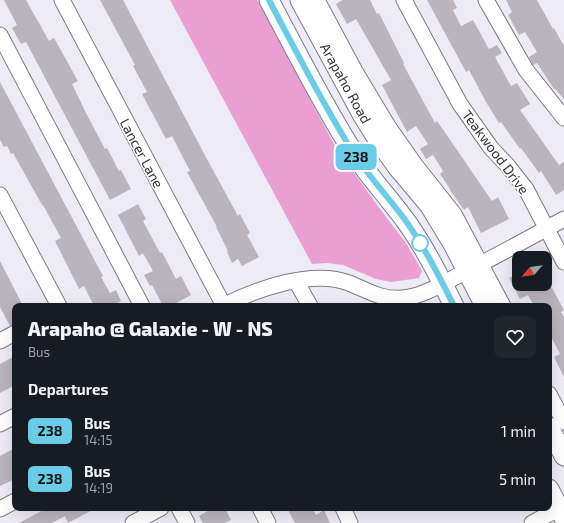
<!DOCTYPE html>
<style>
:root{--surface:#171b24;--page:#20242c;--text:#f1f3f6;--muted:#9ea1a6}
body{margin:0;font-family:"Exo 2",sans-serif;background:var(--page);color:var(--text);height:100vh;display:flex;flex-direction:column;font-size:15px;white-space:nowrap}
*{box-sizing:border-box;margin:0}
p{font-size:13px;color:var(--muted)}
.icon{flex:none;width:22px;height:22px;fill:none;stroke:currentColor;stroke-width:2;stroke-linecap:round;stroke-linejoin:round}
.map{position:relative;flex:1;overflow:hidden}
.drawer{position:absolute;left:12px;top:303px;width:540px;height:208px;display:flex;flex-direction:column;background:var(--surface);border-radius:8px;box-shadow:0 4px 16px #0002}
.drawer>*{flex:none}
.badge{padding:0 8px;border-radius:6px;font-size:14px;line-height:26px}
.needle{width:26px;rotate:242deg}
.tools{position:absolute;left:512px;top:251px;display:grid;gap:8px}
.tools a{display:grid;place-items:center;width:40px;height:40px;border-radius:8px;background:var(--surface);box-shadow:0 4px 16px #0002;font-size:20px}
.map>.badge{position:absolute;translate:-50% -50%;box-shadow:0 0 0 2px #fff}
h2{padding:0 16px;font-size:15px;line-height:36px}
.round{display:grid;place-items:center;flex:none;width:42px;height:42px;border-radius:8px;background:var(--page)}
.overview{display:flex;align-items:center;justify-content:space-between;height:68px;padding:0 16px}
h1{font-size:19px;font-weight:800;line-height:30px}
ul{padding:0;list-style:none}
li{display:flex;align-items:center;gap:12px;height:48px;padding:0 16px}
li div{flex:1}
li b{display:block;font-size:15px}
li em{font-style:normal}
li .badge{min-width:44px;font-weight:700;text-align:center}
.map>svg:first-child{display:block}
.green{fill:#eb9ed1}
.building{fill:#bab4bc}
.lines{fill:none;stroke-linecap:round;stroke-linejoin:round}
.minor-casing{stroke:#7d7c85;stroke-width:17}
.major-casing{stroke:#7d7c85;stroke-width:21}
.minor{stroke:#fff;stroke-width:15}
.major{stroke:#fff;stroke-width:19}
.line-casing{stroke:#fff;stroke-width:9}
.line{stroke:#6bcce7;stroke-width:6}
.stop-dot{fill:#fff;stroke:#6bcce7;stroke-width:2}
.labels{text-anchor:middle;dominant-baseline:central;stroke-width:3;stroke-linejoin:round;paint-order:stroke}
.street-label{font-size:14px;fill:#343438;stroke:#fff}
</style>
<div class="map">
<svg width="564" height="523" viewBox="0 0 564 523">
<rect width="100%" height="100%" fill="#edebf5"/>
<path class="green" d="M170,0H257L335,146L380,209L406,243L422,271L419,278L391,282L376,279L343,265L327,263L312,264Z"/>
<path class="building" d="M4,0H26L49,41L54,38L78,81L72,84L86,113L105,149L107,148L119,171L121,170L131,189L110,200L26,42L21,44L12,28L17,25Z
M100,0H123L208,161L238,216L240,214L250,233L247,235L259,257L242,266L238,259L232,263L227,252L228,251L216,227H217L187,172L190,171L172,136L166,139L142,94L147,92L133,66L135,65Z
M343,0H370L377,14L379,13L404,63L403,64L435,123L437,121L492,201L498,197L509,219L481,233L468,207L464,210L450,190V189L440,174L443,171L433,155L426,159L420,149L428,144L416,126L407,132L382,85L391,80L356,19L347,24L336,4Z
M427,0H453L457,8L453,10L461,26L473,20L489,49L497,45L502,53L495,57L511,86L517,83L530,104L520,110L559,165L564,162V190L556,195L541,171L539,173L521,148L520,149L501,122L499,123L486,102L469,70L466,72Z
M506,0H537L553,29L554,28L564,46V99L555,89H554L537,63L533,65L529,57L537,52L525,32L519,35L508,15L512,12Z
M0,82L103,276L101,277L110,293L116,290L121,301L112,306H94L84,286L79,289L55,241L61,238L43,205H42L13,153L11,154L7,146L4,147L0,140Z
M138,204L146,219L143,221L160,253L162,252L176,279L181,276L191,295L171,306H163L152,285L150,286L144,275L153,271L143,253L139,256L118,215Z
M0,261L23,306H15V324L10,326L0,307Z
M519,273V284H550L564,310L561,312L564,317V377L554,357L560,354L549,333V306H534L528,295L520,299L509,278Z
M15,356V385L0,393V364Z
M15,448V479L0,486V456Z
M47,508H96L68,523L65,516L52,523H19Z
M213,508H225L231,520L225,523H203L199,516Z
M287,508H312L316,515L324,510L330,523H295Z"/>
<g class="lines">
<g class="minor-casing">
<path id="minor" d="M62,0L224,306
M317,0L355,71L388,126L416,166L454,214L503,306
M404,0L460,104L491,148L508,166L526,189L564,262
M486,0L526,70L564,118
M0,35L142,306
M0,195L59,306
M296,281L310,306
M223,306C256,289 312,269 349,283C369,291 381,300 403,298C423,296 442,284 459,275C495,257 529,238 564,219
M0,341L15,333
M549,394L564,422
M0,424L15,416
M179,508L187,523
M260,508L268,523
M343,508L350,523
M0,509L15,501
M133,523L161,508
M532,523L564,506"/>
</g>
<g class="major-casing">
<path id="major" d="M269,0C296,51 322,103 353,152C369,177 390,199 408,224C426,250 440,278 454,306
M300,0L363,116L378,140L398,168L430,206L453,244L485,306
M549,427L564,456
M549,489L564,518"/>
</g>
<use href="#minor" class="minor"/>
<use href="#major" class="major"/>
</g>
<g class="lines">
<g class="line-casing">
<path id="line" d="M269,0C296,51 322,103 353,152C369,177 390,199 408,224C426,250 440,278 454,306"/>
</g>
<use href="#line" class="line"/>
</g>
<circle class="stop-dot" cx="420" cy="243" r="8"/>
<g class="labels">
<g class="street-label">
<text transform="translate(346 83) rotate(61)">Arapaho Road</text>
<text transform="translate(496 152) rotate(53)">Teakwood Drive</text>
<text transform="translate(142 153) rotate(62)">Lancer Lane</text>
</g>
</g>
</svg>
<div class="tools">
<a><svg class="needle" viewBox="-14 -14 28 28"><path d="M0-13l5 13h-10z" fill="#e53935"/><path d="M0 13l5-13h-10z" fill="#9ea1a6"/></svg></a>
</div>
<b class="badge" style="left:356px;top:157px;background:#6bcce7;color:#111">238</b>
<section class="drawer">
<div class="overview"><div><h1>Arapaho @ Galaxie - W - NS</h1><p>Bus</p></div><a class="round"><svg class="icon" aria-label="heart" viewBox="0 0 24 24"><path d="M12 20l-8-8c-3-5 5-10 8-4 3-6 11-1 8 4z"/></svg></a></div>
<h2>Departures</h2>
<ul>
<li><span class="badge" style="background:#6bcce7;color:#111">238</span><div><b>Bus</b><p>14:15</p></div><em>1 min</em></li>
<li><span class="badge" style="background:#6bcce7;color:#111">238</span><div><b>Bus</b><p>14:19</p></div><em>5 min</em></li>
</ul>
</section>
</div>
